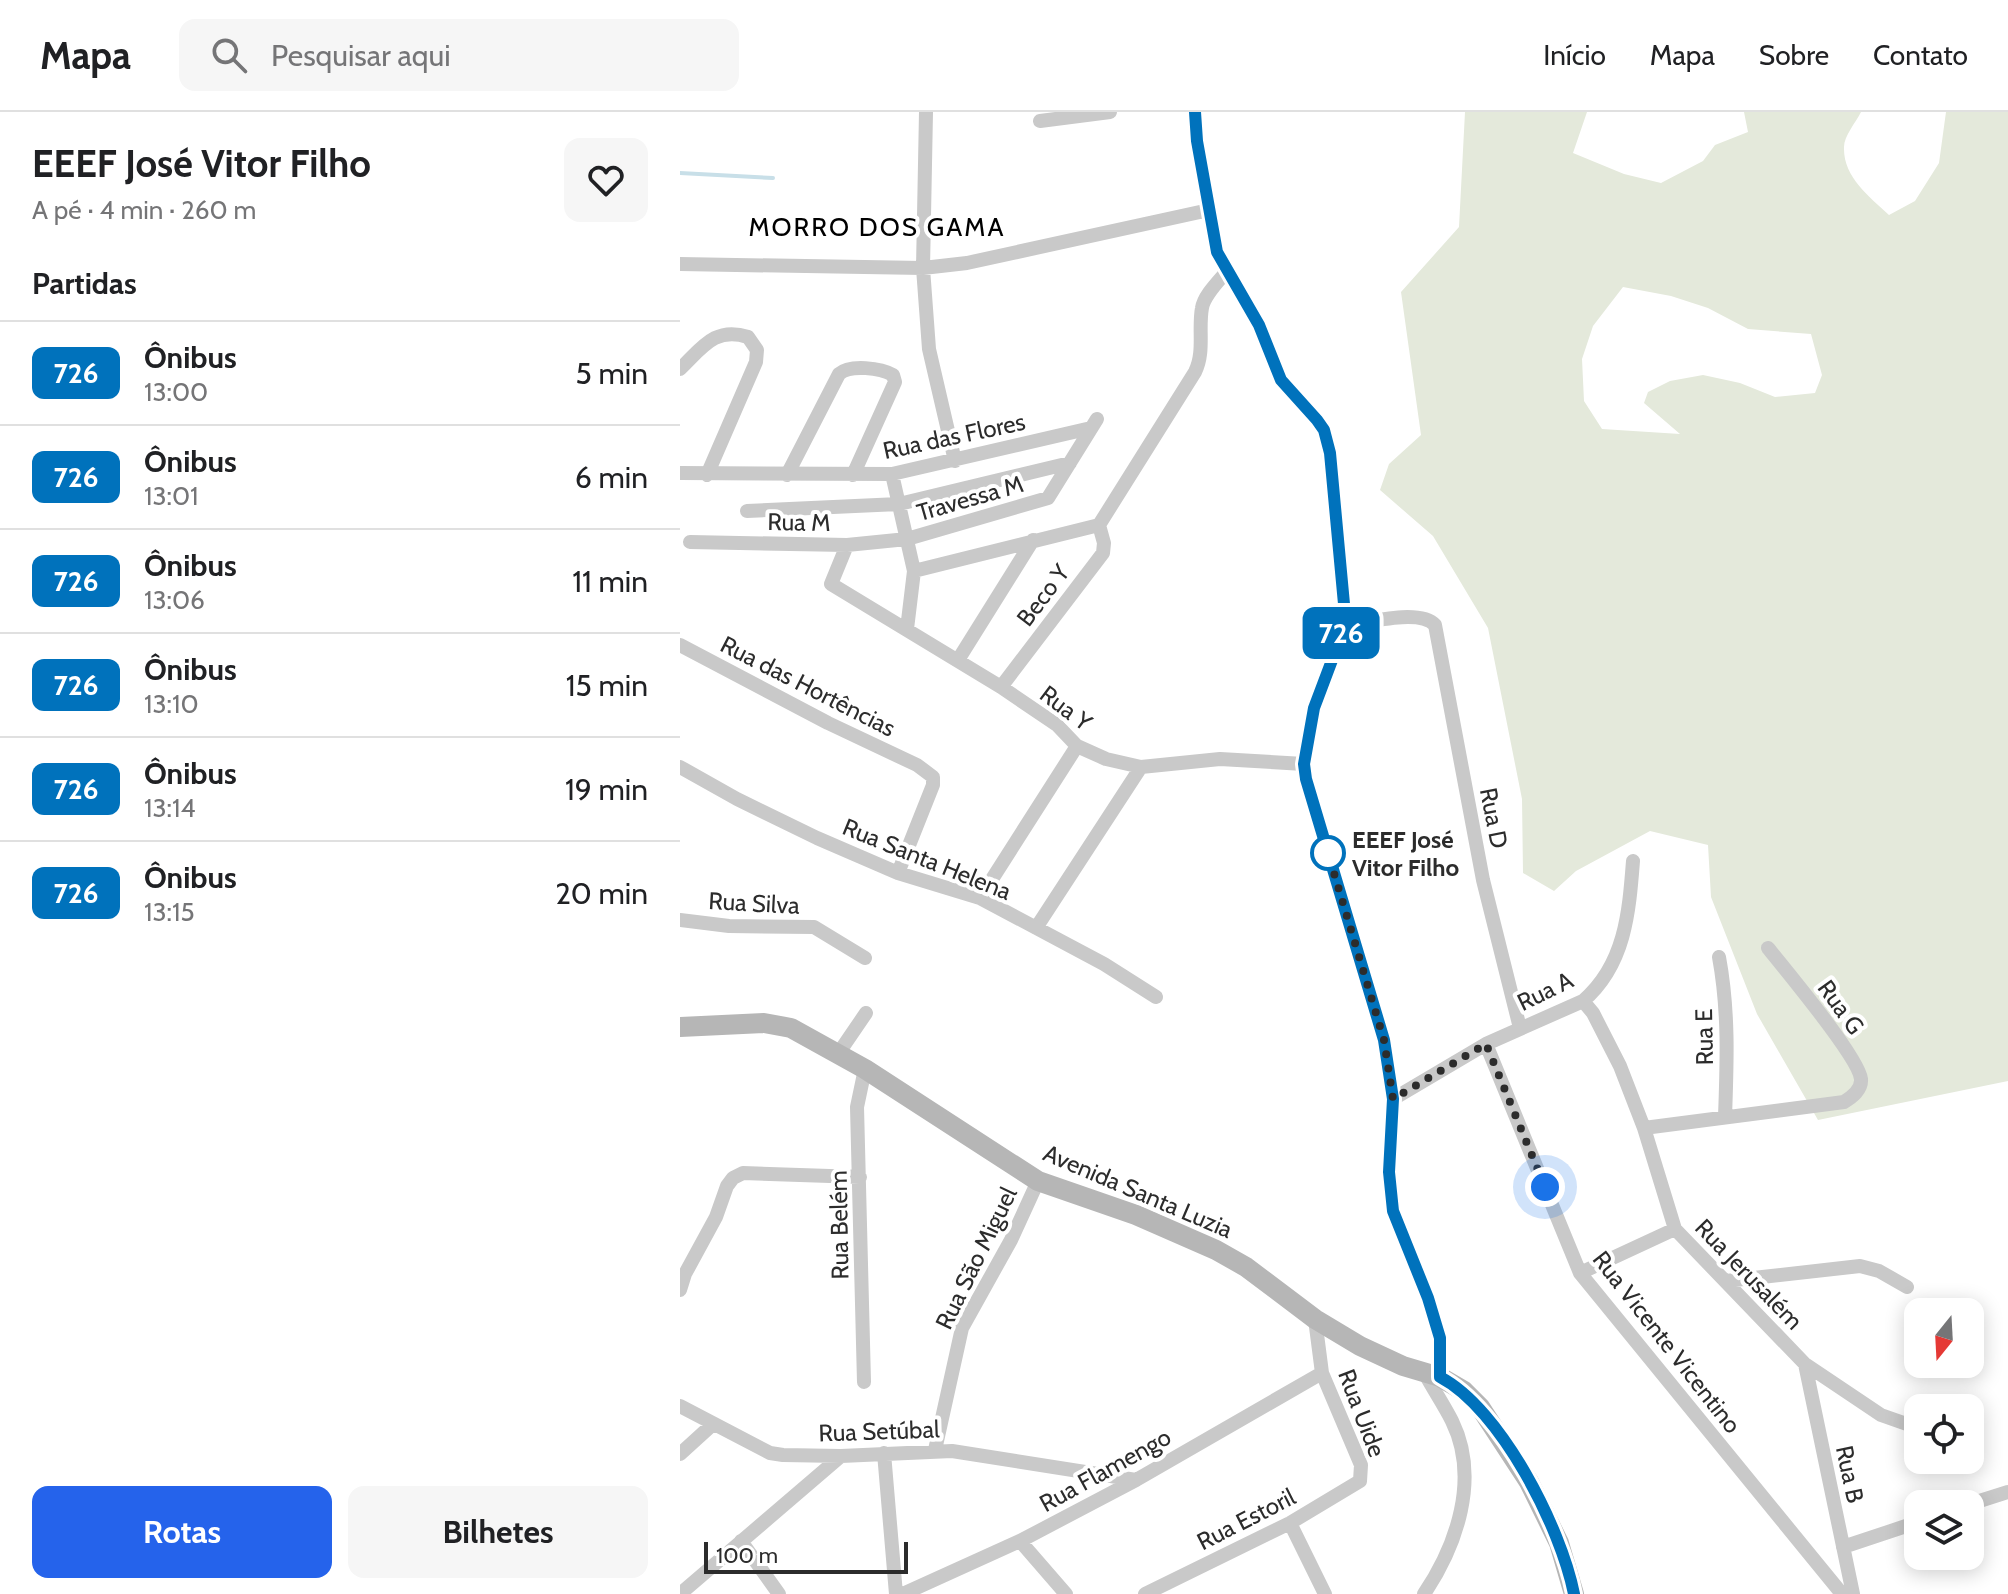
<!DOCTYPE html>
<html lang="pt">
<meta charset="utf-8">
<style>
:root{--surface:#fff;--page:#f6f6f6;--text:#202124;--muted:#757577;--line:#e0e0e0;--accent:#2563eb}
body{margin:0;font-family:Cabin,sans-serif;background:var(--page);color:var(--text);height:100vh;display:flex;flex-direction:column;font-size:30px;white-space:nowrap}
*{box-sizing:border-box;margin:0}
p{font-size:26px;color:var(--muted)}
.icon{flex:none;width:44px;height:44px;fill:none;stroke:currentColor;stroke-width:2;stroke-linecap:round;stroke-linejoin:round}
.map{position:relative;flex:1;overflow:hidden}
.panel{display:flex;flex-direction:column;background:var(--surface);width:680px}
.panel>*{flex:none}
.badge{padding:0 16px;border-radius:12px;font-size:28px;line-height:52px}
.needle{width:52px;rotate:198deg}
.tools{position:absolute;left:1224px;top:1186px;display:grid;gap:16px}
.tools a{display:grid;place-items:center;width:80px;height:80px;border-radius:16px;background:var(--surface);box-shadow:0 4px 20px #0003;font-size:40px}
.scale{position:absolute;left:24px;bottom:20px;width:204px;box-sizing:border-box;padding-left:8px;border:4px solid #2c2c2c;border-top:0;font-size:22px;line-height:28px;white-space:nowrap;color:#2c2c2c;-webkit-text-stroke:6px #fff;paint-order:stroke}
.you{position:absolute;width:40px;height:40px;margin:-20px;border:6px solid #fff;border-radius:50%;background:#1a73e8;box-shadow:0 0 0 12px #1a73e833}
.map>.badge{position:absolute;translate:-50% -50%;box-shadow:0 0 0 4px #fff}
h2{padding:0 32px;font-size:30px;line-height:72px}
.round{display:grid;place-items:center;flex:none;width:84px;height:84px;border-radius:16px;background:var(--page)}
.head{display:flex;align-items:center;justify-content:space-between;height:136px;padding:0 32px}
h1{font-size:38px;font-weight:800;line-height:60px}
.primary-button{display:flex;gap:16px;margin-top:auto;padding:16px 32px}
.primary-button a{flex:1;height:92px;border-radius:16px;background:var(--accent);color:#fff;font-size:32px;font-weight:800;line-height:92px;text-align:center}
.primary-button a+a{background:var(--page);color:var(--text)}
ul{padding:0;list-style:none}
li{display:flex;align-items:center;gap:24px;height:104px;padding:0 32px;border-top:2px solid var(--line)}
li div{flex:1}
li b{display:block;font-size:30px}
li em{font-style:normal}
li .badge{min-width:88px;font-weight:700;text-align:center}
header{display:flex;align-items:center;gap:48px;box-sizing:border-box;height:112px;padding:0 40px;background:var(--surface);border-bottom:2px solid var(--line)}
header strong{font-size:38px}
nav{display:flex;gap:44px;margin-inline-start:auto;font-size:28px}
.search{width:560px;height:72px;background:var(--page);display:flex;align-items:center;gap:20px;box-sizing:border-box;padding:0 28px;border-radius:16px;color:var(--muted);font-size:30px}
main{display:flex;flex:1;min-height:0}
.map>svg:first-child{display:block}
.green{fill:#e4e9db;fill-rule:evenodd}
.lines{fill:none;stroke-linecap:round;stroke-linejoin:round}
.stream{stroke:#c8dfe8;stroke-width:4}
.street{stroke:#c9c9c9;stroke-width:14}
.secondary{stroke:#b6b6b6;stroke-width:20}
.line-casing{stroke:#fff;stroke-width:18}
.line{stroke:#0072bc;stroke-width:12}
.walk{stroke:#2c2c2c;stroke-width:8;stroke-dasharray:0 14.4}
.stop-dot{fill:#fff;stroke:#0072bc;stroke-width:4}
.labels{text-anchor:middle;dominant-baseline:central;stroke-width:8;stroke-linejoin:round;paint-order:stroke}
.street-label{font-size:24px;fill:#2c2c2c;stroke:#fff}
.stop-label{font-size:24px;font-weight:bold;fill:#2c2c2c;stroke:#fff;text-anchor:start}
.neighbourhood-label{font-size:26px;letter-spacing:2px;fill:#000;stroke:#fff}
</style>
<header>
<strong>Mapa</strong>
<div class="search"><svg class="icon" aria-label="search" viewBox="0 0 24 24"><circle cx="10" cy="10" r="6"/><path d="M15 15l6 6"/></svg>Pesquisar aqui</div>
<nav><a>Início</a><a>Mapa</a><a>Sobre</a><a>Contato</a></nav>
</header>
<main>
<section class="panel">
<div class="head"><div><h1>EEEF José Vitor Filho</h1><p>A pé · 4 min · 260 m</p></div><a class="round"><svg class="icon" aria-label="heart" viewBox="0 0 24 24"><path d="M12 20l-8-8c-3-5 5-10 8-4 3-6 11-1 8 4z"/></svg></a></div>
<h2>Partidas</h2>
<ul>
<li><span class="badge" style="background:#0072bc;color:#fff">726</span><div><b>Ônibus</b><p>13:00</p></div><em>5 min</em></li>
<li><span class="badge" style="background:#0072bc;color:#fff">726</span><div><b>Ônibus</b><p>13:01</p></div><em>6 min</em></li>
<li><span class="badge" style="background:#0072bc;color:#fff">726</span><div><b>Ônibus</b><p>13:06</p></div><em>11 min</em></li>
<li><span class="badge" style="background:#0072bc;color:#fff">726</span><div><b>Ônibus</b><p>13:10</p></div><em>15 min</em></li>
<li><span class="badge" style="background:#0072bc;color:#fff">726</span><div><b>Ônibus</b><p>13:14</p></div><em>19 min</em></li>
<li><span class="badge" style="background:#0072bc;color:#fff">726</span><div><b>Ônibus</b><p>13:15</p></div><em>20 min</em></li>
</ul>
<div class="primary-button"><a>Rotas</a><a>Bilhetes</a></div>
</section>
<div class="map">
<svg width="1328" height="1482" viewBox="0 0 1328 1482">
<rect width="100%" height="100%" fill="#fff"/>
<path class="green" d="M785,0H907L893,41L944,62L981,71L1023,49L1035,33L1068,20L1064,0H1181C1176,10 1164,24 1164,35C1163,65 1189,84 1209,103L1235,89L1259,51L1266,0H1328V969L1138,1008L1077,902L1031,785L1028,733L970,719L896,759L874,779L843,761L842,687L808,516L753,424L700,378L709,352L741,323L721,180L779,115ZM943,175L991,184L1028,196L1068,217L1131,222L1142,263L1135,281L1095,285L1060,271L1023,263L990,269L968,280L964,291L1000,322L922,317L904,289L902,247L913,214Z"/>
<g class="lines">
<path class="stream" d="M0,61L93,66"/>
<path class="street" d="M246,0L243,156L249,237L275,349
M515,0L517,29L537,140L579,213L601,268L637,308L647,328L664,492L660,527L634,596L624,652L626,667L704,928L713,987L709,1060L713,1099L748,1186L760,1226V1265
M360,9L430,0
M0,152L243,156L287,151L529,98
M0,257C22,236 35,214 68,225L77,238L76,250L27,363
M0,361L212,362L411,316
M212,362L234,459L227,517
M107,363L159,262C170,252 201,256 213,263L215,270L173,363
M67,399L219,392L390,351
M10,430L167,433L227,427L368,386L417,307
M167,433L151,472L321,575L377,613L397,634L426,647L461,655L540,647L624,652
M234,459L419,413L515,260C525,240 518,217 522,196C524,183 539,169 547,159
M663,514C685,511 740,496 755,513L803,768L840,916
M0,533L148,611L237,653L253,665V673L218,761
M278,548L353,428
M321,575L423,441L424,431L419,413
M0,655L57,687L137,726L218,761L300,786L424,852L476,885
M300,786L397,634
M0,808L49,814L134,815L185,846
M356,816L461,655
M1039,845C1049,899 1047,951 1045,1005
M903,889L913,901L940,954L964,1016L995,1117L1125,1252L1201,1303L1238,1316
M806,932L900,1161L1162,1482
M158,942L186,901
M713,987L806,932L903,889C945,853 949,801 953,749
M964,1016L1164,990C1172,985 1182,978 1181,967C1179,946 1105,857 1088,836
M900,1161L995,1117
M1046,1169L1180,1154L1199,1159L1227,1175
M0,1178L5,1162L36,1105L47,1074L53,1066L63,1061L180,1065
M1125,1252L1173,1482
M744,1260C753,1277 764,1293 772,1309C800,1366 777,1433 744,1482
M184,1270L177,995L185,957
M0,1294L90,1341L103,1343L161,1344L272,1339L456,1368
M255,1338L282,1216L331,1128L358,1069
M204,1341L216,1482
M0,1342L33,1312
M1290,1392L1328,1380
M610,1411L645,1482
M61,1429L99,1482
M340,1429L386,1482
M1163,1435L1238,1410
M0,1482L161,1344
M223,1482L340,1429L456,1368L642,1261
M465,1482L610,1411L680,1369L681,1353L642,1261L635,1207"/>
<path class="secondary" d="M0,915L84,911L111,916L185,957L358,1069L456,1103L536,1138L566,1155L635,1207L680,1234L723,1254L760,1265L784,1279L800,1295L849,1370L879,1431L894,1482"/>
</g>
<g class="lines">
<g class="line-casing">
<path id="line" d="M515,0L517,29L537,140L579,213L601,268L637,308L644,318L650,341L664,492L660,527L634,596L624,652L626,667L704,928L713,987L709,1060L713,1099L748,1186L760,1226V1265C821,1297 881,1416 894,1482"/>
</g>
<use href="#line" class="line"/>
<path class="walk" d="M648,741L645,731L704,928L713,987L806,932L865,1075"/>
</g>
<circle class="stop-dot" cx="648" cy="741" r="16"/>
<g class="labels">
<g class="street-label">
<text transform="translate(274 324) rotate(-12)">Rua das Flores</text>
<text transform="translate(290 386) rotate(-16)">Travessa M</text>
<text transform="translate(119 410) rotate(1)">Rua M</text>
<text transform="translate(363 483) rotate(-53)">Beco Y</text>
<text transform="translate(128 574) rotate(27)">Rua das Hortências</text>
<text transform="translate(386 596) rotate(37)">Rua Y</text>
<text transform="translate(814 706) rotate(79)">Rua D</text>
<text transform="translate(247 747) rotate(22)">Rua Santa Helena</text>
<text transform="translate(74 791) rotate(3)">Rua Silva</text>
<text transform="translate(865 879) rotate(-26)">Rua A</text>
<text transform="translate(1161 895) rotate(54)">Rua G</text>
<text transform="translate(1024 925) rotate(-91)">Rua E</text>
<text transform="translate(458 1079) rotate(23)">Avenida Santa Luzia</text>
<text transform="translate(159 1113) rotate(-91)">Rua Belém</text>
<text transform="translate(296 1146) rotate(-64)">Rua São Miguel</text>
<text transform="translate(1069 1162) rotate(46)">Rua Jerusalém</text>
<text transform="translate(987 1230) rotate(52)">Rua Vicente Vicentino</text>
<text transform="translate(682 1301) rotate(69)">Rua Uide</text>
<text transform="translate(199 1319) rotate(-2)">Rua Setúbal</text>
<text transform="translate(425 1358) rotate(-29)">Rua Flamengo</text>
<text transform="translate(1170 1362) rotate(78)">Rua B</text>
<text transform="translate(566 1407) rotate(-27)">Rua Estoril</text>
</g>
<g class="stop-label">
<text x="672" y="727">EEEF José<tspan x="672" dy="28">Vitor Filho</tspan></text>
</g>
<g class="neighbourhood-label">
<text x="197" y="115">MORRO DOS GAMA</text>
</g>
</g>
</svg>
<div class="tools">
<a><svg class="needle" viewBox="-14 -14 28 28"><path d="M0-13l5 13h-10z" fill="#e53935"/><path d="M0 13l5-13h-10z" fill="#757577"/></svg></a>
<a><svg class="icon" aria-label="locate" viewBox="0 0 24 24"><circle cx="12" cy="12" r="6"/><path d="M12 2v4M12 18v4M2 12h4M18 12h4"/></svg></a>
<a><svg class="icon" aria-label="layers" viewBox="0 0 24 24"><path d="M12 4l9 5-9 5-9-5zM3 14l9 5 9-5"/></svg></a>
</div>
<div class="scale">100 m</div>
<div class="you" style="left:865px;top:1075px"></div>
<b class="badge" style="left:661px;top:521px;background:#0072bc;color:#fff">726</b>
</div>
</main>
